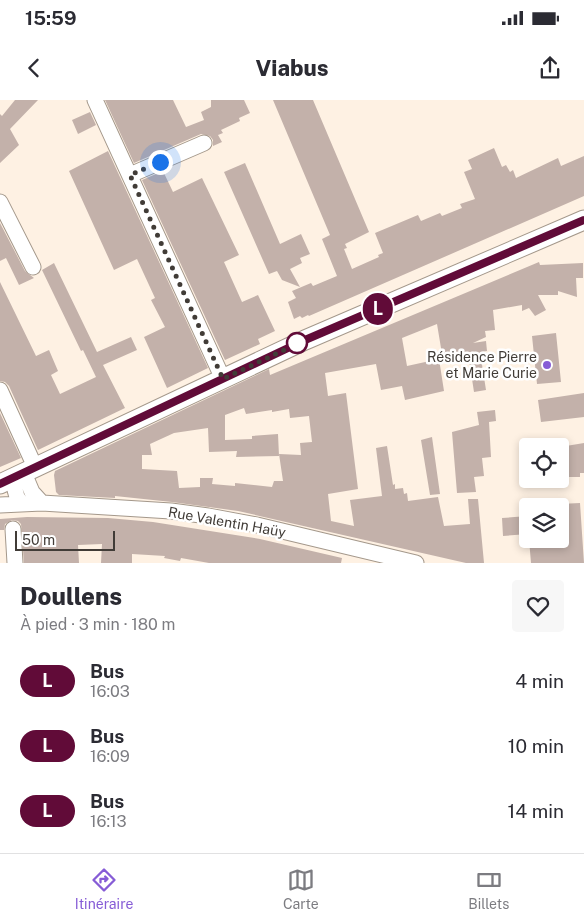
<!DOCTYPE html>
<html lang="fr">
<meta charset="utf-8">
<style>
:root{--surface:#fff;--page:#f7f7f7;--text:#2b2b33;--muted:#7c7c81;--line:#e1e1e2;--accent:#865cd6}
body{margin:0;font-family:"Public Sans",sans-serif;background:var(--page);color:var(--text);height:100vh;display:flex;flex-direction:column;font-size:19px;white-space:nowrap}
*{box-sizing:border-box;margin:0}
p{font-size:16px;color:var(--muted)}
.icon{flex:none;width:28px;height:28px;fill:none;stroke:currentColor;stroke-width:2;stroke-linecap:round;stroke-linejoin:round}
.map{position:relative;height:463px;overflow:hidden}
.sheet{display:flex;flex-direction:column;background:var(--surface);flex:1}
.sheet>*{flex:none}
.badge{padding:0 10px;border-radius:16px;font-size:18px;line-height:32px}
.fabs{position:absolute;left:519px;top:338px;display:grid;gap:10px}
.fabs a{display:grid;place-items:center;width:50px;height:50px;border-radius:5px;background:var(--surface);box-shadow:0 2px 8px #0003;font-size:25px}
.scale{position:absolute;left:15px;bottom:12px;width:100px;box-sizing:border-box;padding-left:5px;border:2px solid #413c37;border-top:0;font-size:14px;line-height:18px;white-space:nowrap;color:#413c37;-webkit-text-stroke:4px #fff;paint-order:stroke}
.you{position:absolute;width:25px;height:25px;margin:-12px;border:4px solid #fff;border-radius:50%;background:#1a73e8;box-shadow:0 0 0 8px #1a73e833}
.map>.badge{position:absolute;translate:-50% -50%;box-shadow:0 0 0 2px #fff}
.round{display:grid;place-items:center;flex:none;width:52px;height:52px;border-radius:5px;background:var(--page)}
.overview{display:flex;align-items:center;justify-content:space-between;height:85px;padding:0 20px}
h1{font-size:24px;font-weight:800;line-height:38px}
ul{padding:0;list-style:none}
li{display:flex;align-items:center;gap:15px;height:65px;padding:0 20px}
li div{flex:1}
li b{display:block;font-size:19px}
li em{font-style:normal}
li .badge{min-width:55px;font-weight:700;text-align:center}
.status{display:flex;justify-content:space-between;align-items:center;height:35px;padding:0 25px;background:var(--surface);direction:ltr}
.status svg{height:14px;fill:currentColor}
header{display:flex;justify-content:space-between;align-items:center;height:65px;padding:0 20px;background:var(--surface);font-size:22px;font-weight:800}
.tab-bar{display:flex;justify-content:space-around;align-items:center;height:70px;border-top:1px solid var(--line);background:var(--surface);font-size:14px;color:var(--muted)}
.tab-bar a{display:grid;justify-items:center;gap:2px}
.tab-bar .active{color:var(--accent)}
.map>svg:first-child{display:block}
.building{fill:#c3b1aa;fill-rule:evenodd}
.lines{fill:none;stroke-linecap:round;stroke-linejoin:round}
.minor-casing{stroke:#a4988b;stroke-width:17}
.major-casing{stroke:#a4988b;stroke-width:21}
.minor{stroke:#fff;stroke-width:15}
.major{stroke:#fff;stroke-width:19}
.line-casing{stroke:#fff;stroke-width:11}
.line{stroke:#610b38;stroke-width:8}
.walk{stroke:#413c37;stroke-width:5;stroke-dasharray:0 9}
.stop-dot{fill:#fff;stroke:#610b38;stroke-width:2.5}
.poi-dot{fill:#865cd6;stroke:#fff;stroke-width:2}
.labels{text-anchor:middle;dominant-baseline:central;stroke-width:5;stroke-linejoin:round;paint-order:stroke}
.poi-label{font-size:14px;fill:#413c37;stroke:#fff;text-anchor:end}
.street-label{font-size:14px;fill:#413c37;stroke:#fff}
</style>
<div class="status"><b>15:59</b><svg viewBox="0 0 49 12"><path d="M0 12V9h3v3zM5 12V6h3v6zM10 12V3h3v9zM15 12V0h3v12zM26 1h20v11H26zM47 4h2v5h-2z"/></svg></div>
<header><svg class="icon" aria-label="back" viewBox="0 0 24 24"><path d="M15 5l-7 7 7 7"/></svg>Viabus<svg class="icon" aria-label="share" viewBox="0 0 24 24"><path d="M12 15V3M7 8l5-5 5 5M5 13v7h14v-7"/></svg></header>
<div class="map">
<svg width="584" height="463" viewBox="0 0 584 463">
<rect width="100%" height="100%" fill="#fef1e3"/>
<path class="building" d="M15,0H38L10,29L19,45L0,63V14L2,16Z
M105,0H173L186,27L204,20L201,12L211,7V0H244L250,13L239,18L240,21L221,30L223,33L218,35L222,42L213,46V40L210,36L201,34L134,63Z
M273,0H313L369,132L345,144L347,148L344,149L352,169L379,157L378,155L383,153L375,133L418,115L421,121L440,113L442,116L462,108L460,104L475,99L464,72L472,69L468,60L494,48L502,67L506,65L510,72L513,70L516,78L558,58L561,66L584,56V96L309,216L308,215L302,218L300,216L294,219L288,202L296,198L292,191L311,183L313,186L337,176L322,139L330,135Z
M90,12L96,25L78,34L72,20Z
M108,51L208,268L167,288L144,237L165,227L151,200L155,198L137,159L114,170L69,71Z
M245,63L280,144L301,134L310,154L300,158L302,163L290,169L300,187L282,180L277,171L269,174L224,72Z
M163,71L173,92L202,78L239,155L224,162L242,202L258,195L275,231L258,239L260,244L225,260L142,80Z
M0,123L25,171L34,178L19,185L6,158L0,161Z
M539,162L540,165L583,163V178H576L577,197L558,191V195H538L546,210L535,216L529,208L522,211V205L493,210L495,230L485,231L486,237L473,243L486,241L487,251L480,252L486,290L474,292L468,253L442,254L437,224L402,238L407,266L439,259L444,291L405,300L402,286L381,290L376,264L325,273L328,296L346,293L358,389L328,394L331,421L354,426L350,400L382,396L376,348L387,346L393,385L395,384V389L403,388L404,394L407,393L408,401L438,397L444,426L470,424L468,399H478L484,463H466L238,411L172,402L115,396V398L59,395L56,392L54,375L55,371L78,360L269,269L270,275ZM244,308L246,314L272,310V312L289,309L290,318L309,316L312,342L300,343L301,355L279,354L283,381H274L272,387L235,383V386L212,384L213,378H200V387L179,388L177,371L142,369V355H152L150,344L174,333L208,328L209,352L237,351L236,357L279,356L278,334L252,336V339L225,340V315Z
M54,163L97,252L131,237L137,250L103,265L125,308L38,350L9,286L5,282L0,281V182L36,256L49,250L58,271L51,275L60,294L96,277L83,250L81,251L42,170Z
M556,233L561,282L537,284L532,236Z
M584,293V317L541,322L538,300Z
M495,310L496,321L489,322L491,357L482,358L484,376L474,377L476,392L457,393L452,332L479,325L477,312Z
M0,313L21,358L0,367Z
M432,337L440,394L430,395L421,340Z
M584,343V373H580V377H560V347Z
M580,403L584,463H531L529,439H560V404Z
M528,416V434L503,436L502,418Z
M27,417L108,418L153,422L260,439L342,458L341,463H209L181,458L180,461L164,458L165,456L132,454V463H101L102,444L78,445L79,463H24L21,424L18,421L12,420L5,424L4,430H0V419Z"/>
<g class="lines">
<g class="minor-casing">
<path id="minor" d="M95,0L223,279
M130,75L204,43
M0,102L33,167
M0,290L35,367
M24,373L32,392L42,403
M12,379L17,397L22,404
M0,405L42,403L171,411L208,416L257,425L416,463
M13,429L15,463"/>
</g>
<g class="major-casing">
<path id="major" d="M0,384L305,240L584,120"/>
</g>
<use href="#minor" class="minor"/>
<use href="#major" class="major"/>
</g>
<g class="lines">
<g class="line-casing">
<path id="line" d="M0,384L305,240L584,120"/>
</g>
<use href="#line" class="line"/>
<path class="walk" d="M160,62L130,75L223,279L305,240L297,243"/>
</g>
<circle class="stop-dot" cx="297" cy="243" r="10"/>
<circle class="poi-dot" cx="547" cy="265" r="5"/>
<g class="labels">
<g class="poi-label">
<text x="537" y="257">Résidence Pierre<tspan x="537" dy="16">et Marie Curie</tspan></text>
</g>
<g class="street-label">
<text transform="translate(227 422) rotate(10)">Rue Valentin Haüy</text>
</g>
</g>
</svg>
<div class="fabs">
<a><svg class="icon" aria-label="locate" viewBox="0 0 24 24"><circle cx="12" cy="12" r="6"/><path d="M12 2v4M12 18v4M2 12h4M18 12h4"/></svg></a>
<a><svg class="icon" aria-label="layers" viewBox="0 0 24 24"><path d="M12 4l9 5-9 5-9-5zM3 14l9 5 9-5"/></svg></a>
</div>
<div class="scale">50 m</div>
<div class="you" style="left:160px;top:62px"></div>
<b class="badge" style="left:378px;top:209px;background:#610b38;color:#fff">L</b>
</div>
<section class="sheet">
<div class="overview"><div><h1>Doullens</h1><p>À pied · 3 min · 180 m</p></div><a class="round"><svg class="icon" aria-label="heart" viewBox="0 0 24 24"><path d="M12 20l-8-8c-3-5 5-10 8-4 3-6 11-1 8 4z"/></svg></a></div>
<ul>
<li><span class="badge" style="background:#610b38;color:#fff">L</span><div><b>Bus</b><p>16:03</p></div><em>4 min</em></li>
<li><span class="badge" style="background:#610b38;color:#fff">L</span><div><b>Bus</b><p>16:09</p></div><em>10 min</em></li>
<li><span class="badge" style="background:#610b38;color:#fff">L</span><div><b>Bus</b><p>16:13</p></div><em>14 min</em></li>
</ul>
</section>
<nav class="tab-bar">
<a class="active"><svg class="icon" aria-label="directions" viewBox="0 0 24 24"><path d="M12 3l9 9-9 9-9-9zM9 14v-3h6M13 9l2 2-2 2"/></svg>Itinéraire</a>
<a><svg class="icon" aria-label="map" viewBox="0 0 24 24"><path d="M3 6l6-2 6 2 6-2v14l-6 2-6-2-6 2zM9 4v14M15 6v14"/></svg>Carte</a>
<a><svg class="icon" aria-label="tickets" viewBox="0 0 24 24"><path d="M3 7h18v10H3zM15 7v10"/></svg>Billets</a>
</nav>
